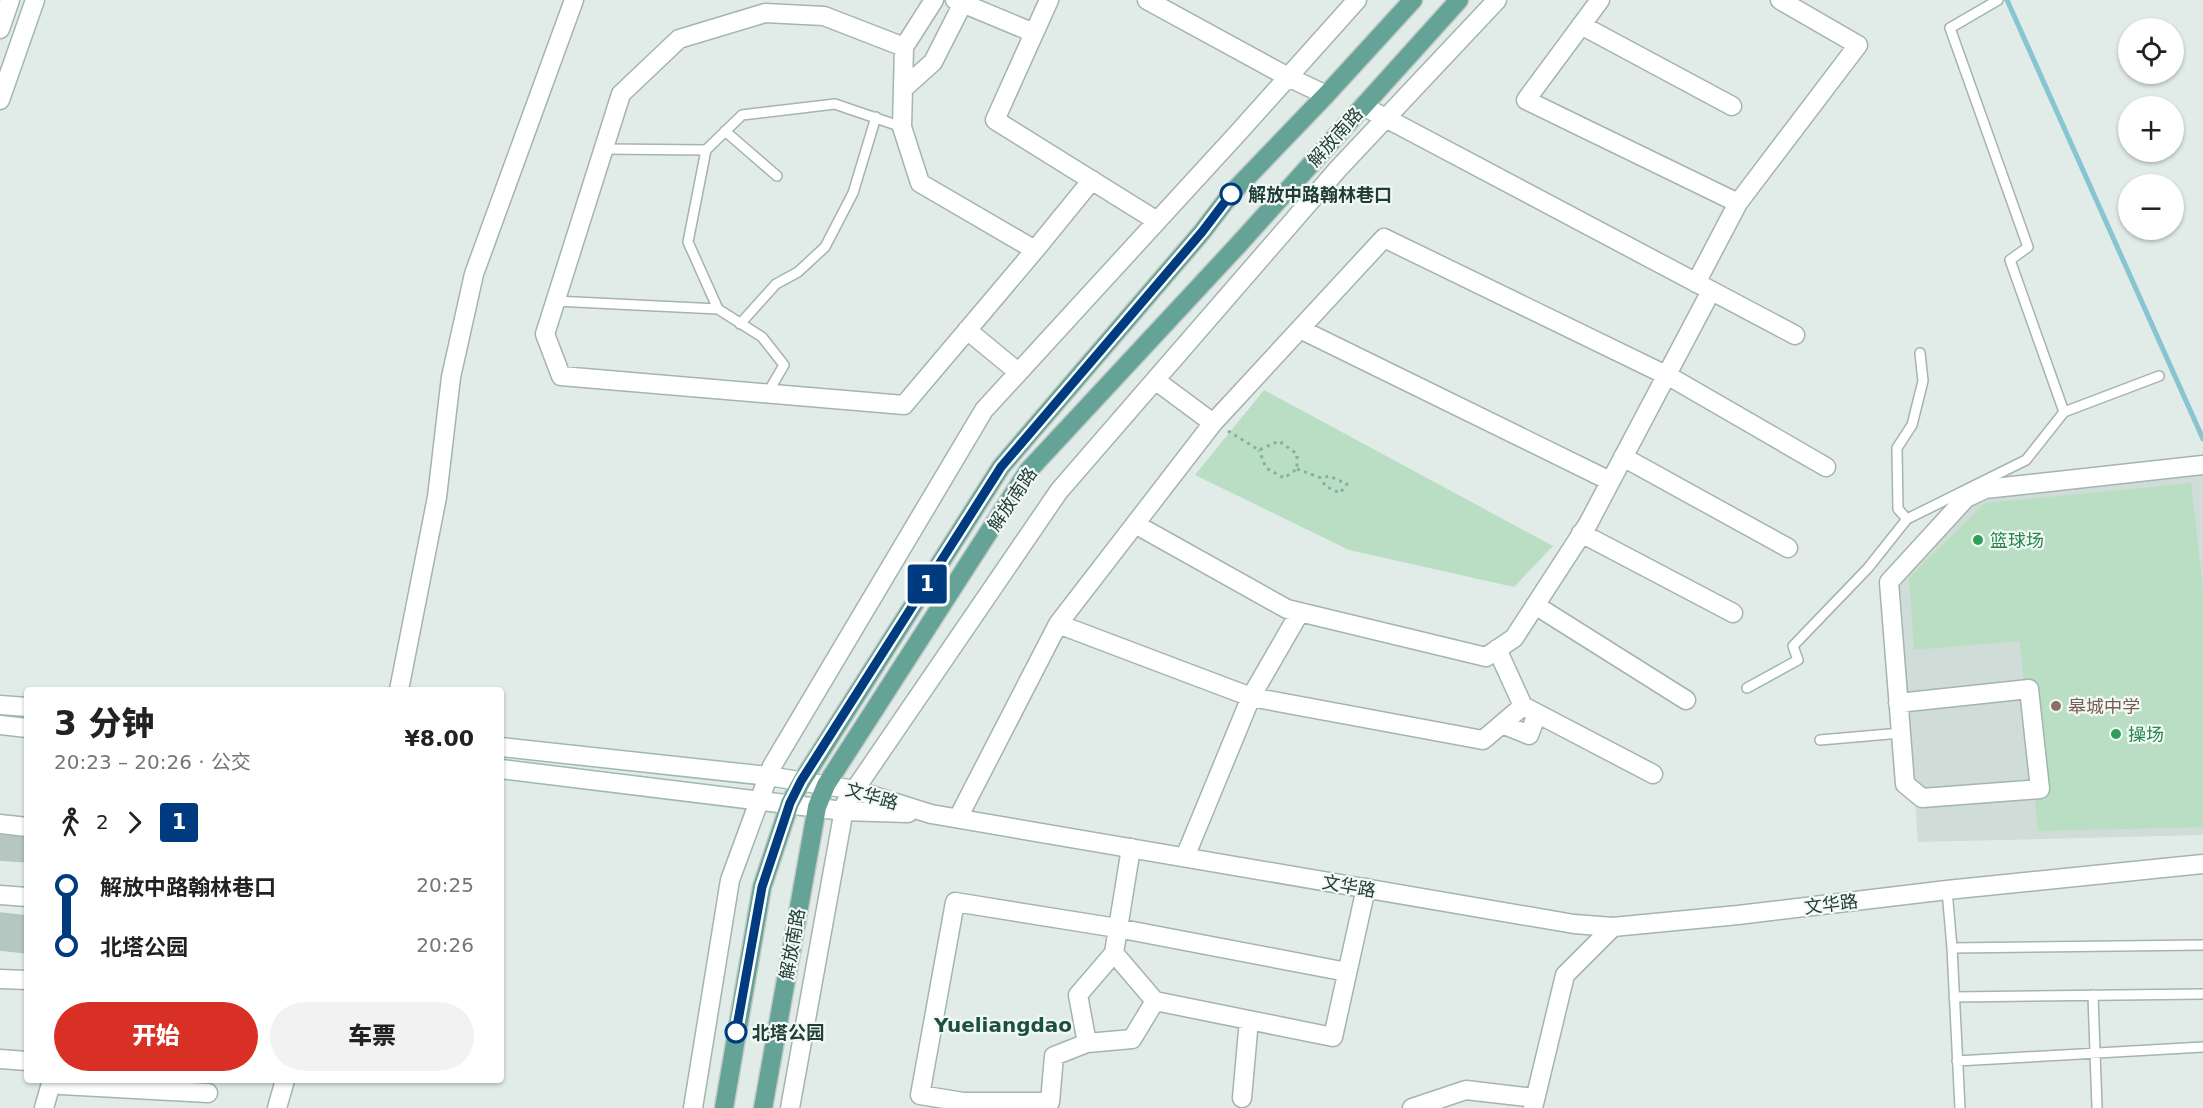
<!DOCTYPE html>
<html lang="zh">
<meta charset="utf-8">
<style>
:root{--surface:#fff;--page:#f2f2f2;--text:#222;--muted:#767676;--accent:#d93025}
body{margin:0;font-family:"DejaVu Sans","Noto Sans SC",sans-serif;background:var(--page);color:var(--text);height:100vh;display:flex;flex-direction:column;font-size:22px;white-space:nowrap}
*{box-sizing:border-box;margin:0}
p{font-size:20px;color:var(--muted)}
.icon{flex:none;width:33px;height:33px;fill:none;stroke:currentColor;stroke-width:2;stroke-linecap:round;stroke-linejoin:round}
.map{position:relative;flex:1;overflow:hidden}
.sheet{position:absolute;left:24px;top:687px;width:480px;height:396px;display:flex;flex-direction:column;background:var(--surface);border-radius:6px;box-shadow:0 2px 4px #0004}
.sheet>*{flex:none}
.badge{padding:0 12px;border-radius:4px;font-size:21px;line-height:39px}
.buttons{position:absolute;left:2118px;top:18px;display:grid;gap:12px}
.buttons a{display:grid;place-items:center;width:66px;height:66px;border-radius:50%;background:var(--surface);box-shadow:0 2px 4px #0004;font-size:30px}
.map>.badge{position:absolute;translate:-50% -50%;box-shadow:0 0 0 3px #fff}
.legs{display:flex;align-items:center;gap:9px;height:66px;padding:0 30px;font-size:20px}
.legs p{margin-inline-start:auto}
.head{display:flex;align-items:center;justify-content:space-between;height:102px;padding:0 30px}
h1{font-size:33px;font-weight:800;line-height:45px}
.cta{display:flex;gap:12px;margin-top:auto;padding:12px 30px}
.cta a{flex:1;height:69px;border-radius:36px;background:var(--accent);color:#fff;font-size:24px;font-weight:800;line-height:69px;text-align:center}
.cta a+a{background:var(--page);color:var(--text)}
ul{padding:0 30px;list-style:none}
li{display:flex;align-items:center;gap:21px;height:60px;font-size:22px}
li i{display:grid;place-items:center;width:9px;height:100%;margin:0 8px;background:currentColor}
li i::after{content:'';width:15px;height:15px;margin:-8px;border:4px solid;border-radius:50%;background:var(--surface)}
li p{margin-inline-start:auto}
li:first-child i{background:linear-gradient(#0000 50%,currentColor 0)}
li:last-child i{background:linear-gradient(currentColor 50%,#0000 0)}
.map>svg:first-child{display:block}
.built{fill:#cfdcd7}
.green{fill:#b9dec4}
.lines{fill:none;stroke-linecap:round;stroke-linejoin:round}
.stream{stroke:#87c5d3;stroke-width:5}
.building{fill:#b6c7c1;stroke:#b3c6bf;stroke-width:1.5}
.service-casing{stroke:#a4b4af;stroke-width:12}
.minor-casing{stroke:#a4b4af;stroke-width:21}
.tertiary-casing{stroke:#a4b4af;stroke-width:21}
.secondary-casing{stroke:#9fb8b0;stroke-width:21}
.primary-casing{stroke:#c1c9c7;stroke-width:21}
.path{stroke:#81b1a3;stroke-width:3;stroke-dasharray:3 4.5;stroke-linecap:butt}
.service{stroke:#fff;stroke-width:9}
.minor{stroke:#fff;stroke-width:18}
.tertiary{stroke:#fff;stroke-width:18}
.secondary{stroke:#fff;stroke-width:18}
.primary{stroke:#64a395;stroke-width:18}
.line-1-casing{stroke:#fff;stroke-width:14}
.line-1{stroke:#003b80;stroke-width:9}
.stop-1-dot{fill:#fff;stroke:#003b80;stroke-width:3}
.leisure-dot{fill:#2e9e5b;stroke:#f2f9f5;stroke-width:2}
.education-dot{fill:#8d6e63;stroke:#f2f9f5;stroke-width:2}
.labels{text-anchor:middle;dominant-baseline:central;stroke-width:4.5;stroke-linejoin:round;paint-order:stroke}
.street-label{font-size:18px;fill:#213d37;stroke:#f2f9f5}
.stop-label{font-size:18px;font-weight:bold;fill:#213d37;stroke:#f2f9f5;text-anchor:start}
.leisure-label{font-size:18px;fill:#27864d;stroke:#f2f9f5;text-anchor:start}
.education-label{font-size:18px;fill:#785e54;stroke:#f2f9f5;text-anchor:start}
.neighbourhood-label{font-size:20px;font-weight:bold;fill:#1c5045;stroke:#f2f9f5}
</style>
<div class="map">
<svg width="2203" height="1108" viewBox="0 0 2203 1108">
<rect width="100%" height="100%" fill="#e1ece8"/>
<path class="built" d="M2203,474V835L1918,842L1899,577L1983,496Z"/>
<path class="green" d="M1264,390L1553,546L1514,587L1349,550L1195,475Z
M2191,483L2203,590V827L2038,831L2020,641L1914,650L1909,578L1985,503Z"/>
<g class="lines">
<path class="stream" d="M2007,0L2203,439"/>
</g>
<path class="building" d="M0,835L27,838V862L0,860Z
M0,913L27,916V953L0,950Z"/>
<g class="lines">
<g class="service-casing">
<path id="service" d="M725,131L777,176
M603,149L706,150
M555,301L718,309
M740,324L776,284L798,272L825,247L853,193L876,117
M767,394L784,365L762,337L718,309L688,242L706,150L742,115L835,104L902,127
M2064,412L2159,376
M1907,519L1898,509L1897,448L1912,425L1923,381L1920,353
M1747,688L1798,660L1793,646L1868,568L1907,519L2026,460L2064,412L2010,260L2028,247L1950,28L1998,0
M1820,740L1901,733
M1947,890L1952,948L1960,1108
M1952,948L2203,945
M2093,995L2097,1108
M1954,997L2203,994
M1957,1061L2203,1047"/>
</g>
<g class="minor-casing">
<path id="minor" d="M934,0L904,47L902,127L920,183L1035,250L1092,180
M955,0L1034,33
M1049,0L995,120L1157,221
M1147,0L1288,77L1326,95
M1600,0L1526,100L1738,203
M1581,25L1732,106
M904,47L824,16L765,13L679,39L621,94L545,334L561,376L904,405L1035,250
M903,89L933,62L963,3
M1363,106L1795,335
M1696,283L1738,203L1858,45L1780,0
M1300,329L1610,481
M967,330L1018,372
M1155,380L1213,423
M1623,457L1788,548
M1135,524L1287,609L1486,657L1514,638L1588,524L1711,291
M1581,533L1733,613
M1535,605L1686,700
M1058,624L1251,697L1483,740L1523,706L1653,774
M1497,649L1523,706
M399,690L437,497L451,377L474,274L574,0
M1898,703L2029,689L2040,789L1922,798L1905,784L1889,582L1966,498L1985,489L2203,465
M1502,724L1529,735L1537,714
M958,818L1058,624L1213,423L1384,238L1672,378L1826,467
M0,824L27,827
M1131,848L1114,953L1078,995L1087,1043L1054,1056L1050,1102H963L920,1095L955,902L1117,928L1347,972
M1185,857L1251,697L1300,612
M0,895L27,897
M1114,953L1155,1001L1333,1037L1366,888
M0,979L27,980
M1087,1043L1132,1039L1155,1001
M0,1059L27,1061
M59,1080L61,1085L208,1093
M1242,1098L1249,1020
M44,1108L52,1080
M277,1108L285,1080
M693,1108L730,880L772,766L984,410L1237,134L1357,0
M790,1108L845,804L1059,491L1338,169L1497,0
M1412,1108L1466,1090L1535,1098
M1533,1108L1565,975L1613,927"/>
</g>
<g class="tertiary-casing">
<path id="tertiary" d="M855,790L931,814L1574,924L1613,927L1738,915L1947,890L2203,864
M843,811L908,813"/>
</g>
<g class="secondary-casing">
<path id="secondary" d="M0,29L10,0
M0,100L35,0
M0,705L27,707
M0,725L27,728
M501,747L768,776L855,790
M501,769L843,811"/>
</g>
<g class="primary-casing">
<path id="primary" d="M724,1108L762,887L790,803L802,781L1001,467L1202,232L1231,194L1326,95L1413,0
M763,1108L817,807L826,785L1028,471L1239,244L1459,0"/>
</g>
<path class="path" d="M1228,431L1259,450L1279,441L1297,454V469L1284,478L1266,468L1259,450
M1297,469L1321,478L1329,476L1347,484L1340,493L1325,486L1321,478"/>
<use href="#service" class="service"/>
<use href="#minor" class="minor"/>
<use href="#tertiary" class="tertiary"/>
<use href="#secondary" class="secondary"/>
<use href="#primary" class="primary"/>
</g>
<g class="lines">
<g class="line-1-casing">
<path id="line-1" d="M736,1032L762,887L790,803L801,781L1001,467L1202,232L1231,194"/>
</g>
<use href="#line-1" class="line-1"/>
</g>
<g class="stop-1-dot">
<circle cx="1231" cy="194" r="10"/>
<circle cx="736" cy="1032" r="10"/>
</g>
<g class="leisure-dot">
<circle cx="1978" cy="540" r="6"/>
<circle cx="2116" cy="734" r="6"/>
</g>
<circle class="education-dot" cx="2056" cy="706" r="6"/>
<g class="labels">
<g class="street-label">
<text transform="translate(1335 137) rotate(-48)">解放南路</text>
<text transform="translate(1012 499) rotate(-56)">解放南路</text>
<text transform="translate(872 796) rotate(16)">文华路</text>
<text transform="translate(1349 886) rotate(10)">文华路</text>
<text transform="translate(1831 904) rotate(-7)">文华路</text>
<text transform="translate(792 944) rotate(-80)">解放南路</text>
</g>
<g class="stop-label">
<text x="1248" y="194">解放中路翰林巷口</text>
<text x="752" y="1032">北塔公园</text>
</g>
<g class="leisure-label">
<text x="1990" y="540">篮球场</text>
<text x="2128" y="734">操场</text>
</g>
<g class="education-label">
<text x="2068" y="706">皋城中学</text>
</g>
<g class="neighbourhood-label">
<text x="1003" y="1025">Yueliangdao</text>
</g>
</g>
</svg>
<div class="buttons">
<a><svg class="icon" aria-label="locate" viewBox="0 0 24 24"><circle cx="12" cy="12" r="6"/><path d="M12 2v4M12 18v4M2 12h4M18 12h4"/></svg></a>
<a>+</a>
<a>−</a>
</div>
<b class="badge" style="left:927px;top:584px;background:#003b80;color:#fff">1</b>
<section class="sheet">
<div class="head"><div><h1>3 分钟</h1><p>20:23 – 20:26 · 公交</p></div><b>¥8.00</b></div>
<div class="legs"><svg class="icon" aria-label="walk" viewBox="0 0 24 24"><circle cx="13" cy="4" r="2"/><path d="M13 8l-2 6 4 7M11 14l-3 7M7 12l3-4h3l4 4"/></svg>2<svg class="icon" aria-label="forward" viewBox="0 0 24 24"><path d="M9 5l7 7-7 7"/></svg><b class="badge" style="background:#003b80;color:#fff">1</b></div>
<ul>
<li><i style="color:#003b80"></i><b>解放中路翰林巷口</b><p>20:25</p></li>
<li><i style="color:#003b80"></i><b>北塔公园</b><p>20:26</p></li>
</ul>
<div class="cta"><a>开始</a><a>车票</a></div>
</section>
</div>
